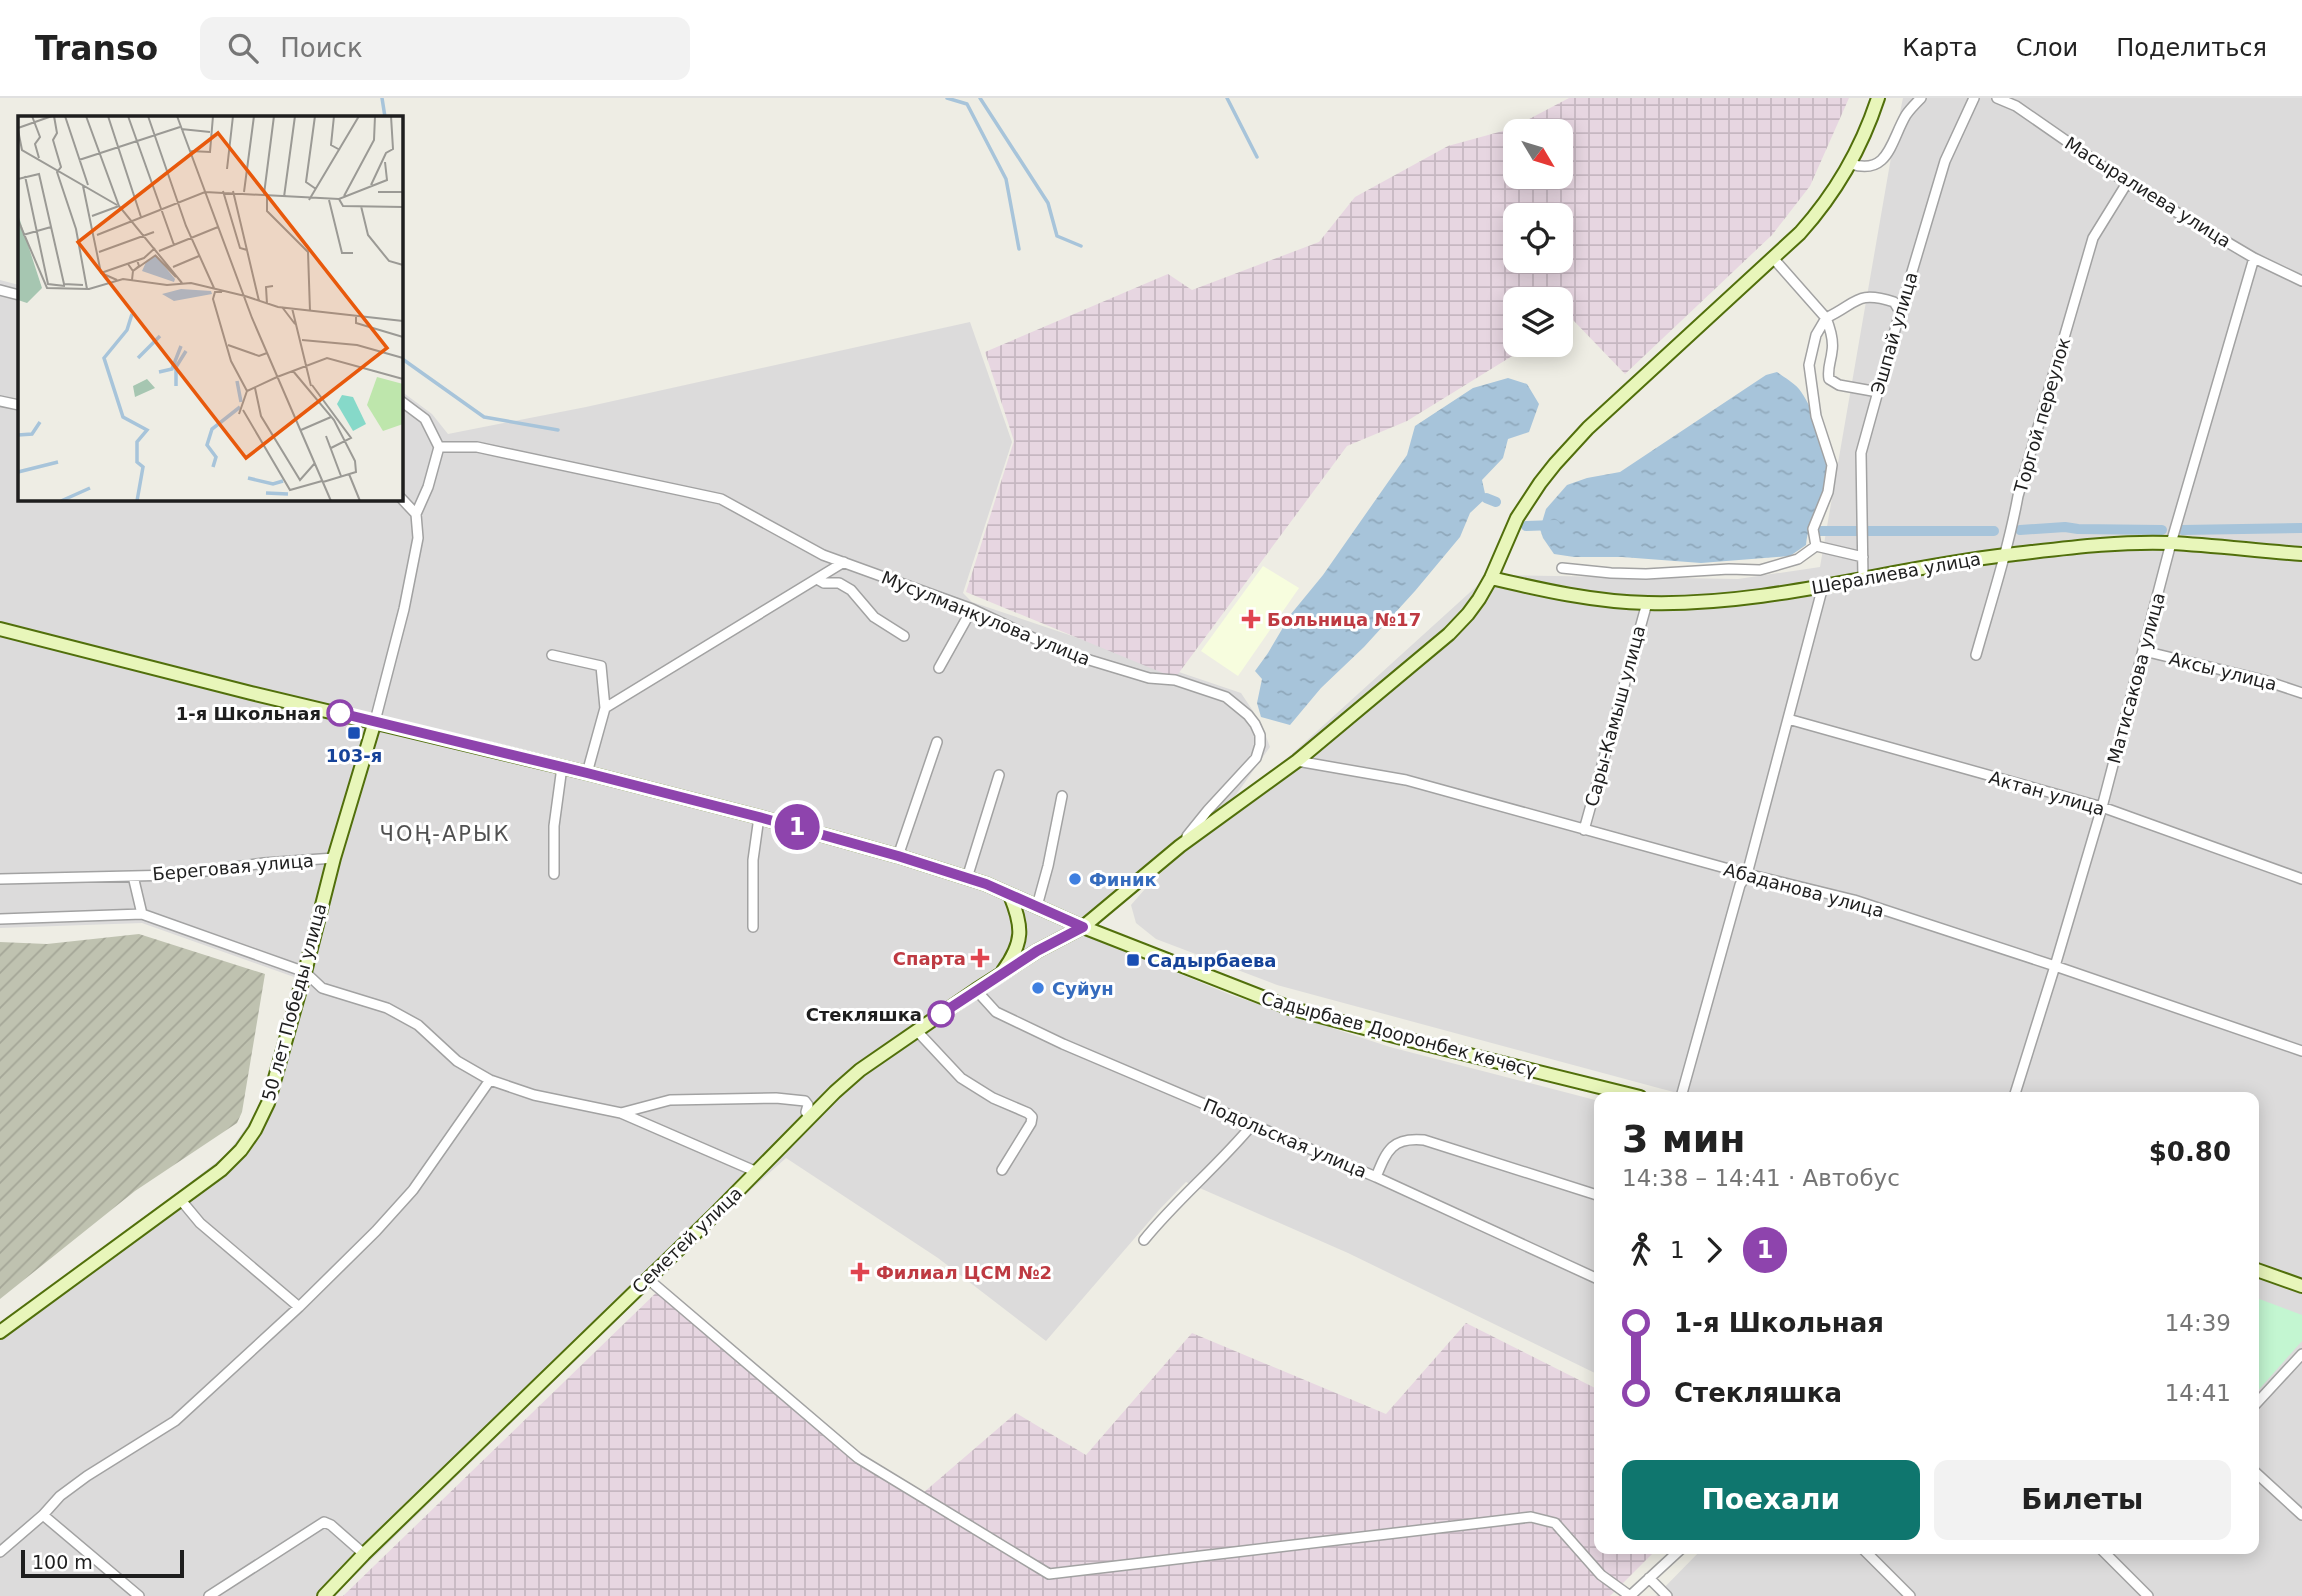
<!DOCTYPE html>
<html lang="ru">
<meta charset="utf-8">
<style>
:root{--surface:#fff;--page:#f2f2f2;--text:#222;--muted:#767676;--line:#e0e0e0;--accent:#0f766e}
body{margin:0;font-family:"DejaVu Sans",sans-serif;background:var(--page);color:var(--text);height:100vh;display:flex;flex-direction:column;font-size:26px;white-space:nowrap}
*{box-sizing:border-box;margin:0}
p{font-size:23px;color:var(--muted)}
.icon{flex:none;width:38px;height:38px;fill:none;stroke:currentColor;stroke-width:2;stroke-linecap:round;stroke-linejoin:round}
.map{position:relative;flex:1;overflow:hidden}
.side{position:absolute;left:1594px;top:994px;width:665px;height:462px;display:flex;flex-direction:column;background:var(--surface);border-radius:14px;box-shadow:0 4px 18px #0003}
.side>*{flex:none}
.badge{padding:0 14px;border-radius:23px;font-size:24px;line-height:46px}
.needle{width:46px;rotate:128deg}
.controls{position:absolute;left:1503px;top:21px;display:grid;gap:14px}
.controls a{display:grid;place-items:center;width:70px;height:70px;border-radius:14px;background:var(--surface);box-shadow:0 4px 18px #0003;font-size:35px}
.scale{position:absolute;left:21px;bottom:18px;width:163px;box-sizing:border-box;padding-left:7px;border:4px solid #1e1e1e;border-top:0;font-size:19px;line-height:24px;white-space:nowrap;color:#1e1e1e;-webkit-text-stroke:5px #fff;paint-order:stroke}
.map>.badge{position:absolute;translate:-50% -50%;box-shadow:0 0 0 4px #fff}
.legs{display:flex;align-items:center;gap:10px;height:77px;padding:0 28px;font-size:23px}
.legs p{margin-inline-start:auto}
.headline{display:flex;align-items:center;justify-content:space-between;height:119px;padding:0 28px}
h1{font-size:38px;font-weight:600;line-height:52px}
.cta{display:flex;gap:14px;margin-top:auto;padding:14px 28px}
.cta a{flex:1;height:80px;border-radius:14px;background:var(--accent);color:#fff;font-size:28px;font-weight:600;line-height:80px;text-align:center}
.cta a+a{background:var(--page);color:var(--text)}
ul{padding:0 28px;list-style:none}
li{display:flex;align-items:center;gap:24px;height:70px;font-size:26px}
li i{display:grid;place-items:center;width:10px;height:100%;margin:0 9px;background:currentColor}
li i::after{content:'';width:18px;height:18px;margin:-9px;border:5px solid;border-radius:50%;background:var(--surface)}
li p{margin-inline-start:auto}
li:first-child i{background:linear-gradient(#0000 50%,currentColor 0)}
li:last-child i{background:linear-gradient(currentColor 50%,#0000 0)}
header{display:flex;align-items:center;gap:42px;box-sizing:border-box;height:98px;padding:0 35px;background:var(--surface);border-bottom:2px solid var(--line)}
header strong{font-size:33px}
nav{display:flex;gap:38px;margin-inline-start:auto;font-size:24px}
.search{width:490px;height:63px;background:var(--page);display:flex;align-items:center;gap:18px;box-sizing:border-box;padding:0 24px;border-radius:14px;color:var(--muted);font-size:26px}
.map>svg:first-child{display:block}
.residential{fill:#dcdbdb}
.industrial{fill:url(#industrial-grid);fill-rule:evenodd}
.education{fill:#f7fdde}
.construction{fill:url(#construction-furrows)}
.park{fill:#c3f6d1}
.water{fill:url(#water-ripples)}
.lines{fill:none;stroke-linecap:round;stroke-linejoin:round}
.stream{stroke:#a7c4da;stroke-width:3.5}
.canal{stroke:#a7c4da;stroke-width:10}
.street-casing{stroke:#a2a2a2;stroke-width:12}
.secondary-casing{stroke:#516f0b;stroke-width:16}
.street{stroke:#fff;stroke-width:9}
.secondary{stroke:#e8f6ba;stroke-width:12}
.line-1-casing{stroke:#fff;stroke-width:16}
.line-1{stroke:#8e44ad;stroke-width:10}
.health-dot{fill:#e0444e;stroke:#fff;stroke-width:2.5}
.stop-1-dot{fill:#fff;stroke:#8e44ad;stroke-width:3.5}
.transit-dot{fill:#1a4fb4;stroke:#fff;stroke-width:2.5}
.shop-dot{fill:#3f7fe0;stroke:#fff;stroke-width:2.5}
.labels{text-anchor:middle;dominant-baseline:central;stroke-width:6;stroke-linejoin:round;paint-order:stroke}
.street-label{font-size:18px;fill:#1e1e1e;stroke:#fff}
.health-label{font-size:18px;font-weight:bold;fill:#be3a42;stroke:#fff;text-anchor:start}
.stop-label{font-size:18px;font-weight:bold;fill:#1e1e1e;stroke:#fff;text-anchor:end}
.transit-label{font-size:18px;font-weight:bold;fill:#164399;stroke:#fff}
.shop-label{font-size:18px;font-weight:bold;fill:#366cbe;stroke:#fff;text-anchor:start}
.quarter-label{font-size:21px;letter-spacing:2px;fill:#515151;stroke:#fff}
.inset-river{fill:none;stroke:#a7c4da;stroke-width:3.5}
.inset-road{fill:none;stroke:#9b9a95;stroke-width:2}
.view{fill:#e8590c;fill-opacity:0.15;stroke:#e8590c;stroke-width:3.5}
.inset-edge{fill:none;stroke:#1e1e1e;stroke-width:3.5}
</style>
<header>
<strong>Transo</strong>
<div class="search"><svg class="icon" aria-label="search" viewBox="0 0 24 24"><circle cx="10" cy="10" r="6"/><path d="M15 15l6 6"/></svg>Поиск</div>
<nav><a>Карта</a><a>Слои</a><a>Поделиться</a></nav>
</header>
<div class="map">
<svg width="2302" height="1498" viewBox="0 0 2302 1498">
<defs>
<pattern id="industrial-grid" width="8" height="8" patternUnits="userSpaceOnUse" patternTransform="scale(1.75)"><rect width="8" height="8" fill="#e7d6e1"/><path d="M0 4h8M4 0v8" fill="none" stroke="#c6b7c1"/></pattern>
<pattern id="construction-furrows" width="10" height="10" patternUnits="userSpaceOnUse" patternTransform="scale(1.75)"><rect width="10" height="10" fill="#bfc2b0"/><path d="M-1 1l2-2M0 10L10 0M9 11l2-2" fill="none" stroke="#a4a697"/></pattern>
<pattern id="water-ripples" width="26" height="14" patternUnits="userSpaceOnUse" patternTransform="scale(1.75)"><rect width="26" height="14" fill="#a7c4da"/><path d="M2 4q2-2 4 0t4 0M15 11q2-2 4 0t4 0" fill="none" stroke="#8fa8bb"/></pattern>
</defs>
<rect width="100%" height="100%" fill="#eeede4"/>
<path class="residential" d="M1903,0H2302V1498H1656L1702,1451H2254V999H1692L1277,887L1156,841L1136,825L1131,807L1151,784L1489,477L1738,481L1820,469L1893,48Z
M0,182L19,187V401H401V293L432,316L448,336L586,309L970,224L1012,344L963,495L972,504L1241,595L1261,625L1270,649L1233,701L1142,770L1100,807L1098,842L1231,897L1390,949L1599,1003V1277L1348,1155L1186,1084L1159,1112L1046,1243L938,1160L786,1060L746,1096L334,1498H0V1224L130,1131L227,1056L253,1020L268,985L294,879L142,825L0,830Z"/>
<path class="industrial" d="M1569,0H1849L1810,88L1772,137L1625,276L1573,222L1561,228V201H1516V247H1530L1407,323L1347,348L1175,580L966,494L1014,343L985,254L1168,176L1192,192L1319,144L1355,99L1448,48L1510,31ZM1516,33H1561V79H1516ZM1516,117H1561V163H1516Z
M661,1190L916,1401L1016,1315L1086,1357L1192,1235L1386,1316L1466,1225L1599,1292L1600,1451H1657L1610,1498H343Z"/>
<path class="education" d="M1263,468L1299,490L1238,578L1201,553Z"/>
<path class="construction" d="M139,836L265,876L242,1014L237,1025L135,1093L0,1201V844L47,846Z"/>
<path class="park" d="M2254,1199L2302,1217V1243L2254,1297Z"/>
<path class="water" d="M1777,274C1785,280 1793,284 1799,291C1813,308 1832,362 1827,384C1821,406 1808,424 1806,447L1790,458L1701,465L1622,459H1574L1554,456L1543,440L1540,431L1546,411L1567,387L1587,380L1620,374L1766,277Z
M1508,280L1527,286L1539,306L1529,334L1508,341L1503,360L1482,382L1486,400L1470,415L1460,439L1415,493L1364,549L1321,590L1290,627L1261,619L1257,605L1262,581L1255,573L1268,555L1291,516L1323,477L1407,357L1415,328L1473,290Z"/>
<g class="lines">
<path class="stream" d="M382,0L385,19
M947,0L967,6L1006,81L1019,151
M980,0L1048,105L1057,138L1081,148
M1227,0L1257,59
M401,260L484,319L558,332"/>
<path class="canal" d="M1486,400L1496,404
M1526,428L1555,427
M2020,432L2065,429L2078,431L2162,432
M2182,432L2302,430
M1817,433H1994"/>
<g class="street-casing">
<path id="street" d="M1997,0L2016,8L2127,85L2254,160L2302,183
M1851,66C1889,78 1891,42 1906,17C1910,11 1916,5 1921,0
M1773,160L1826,220L1816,237L1809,267L1816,318L1832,367L1828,394L1813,431L1816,448
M0,192L19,197
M1878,294L1839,287L1829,281C1827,270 1831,264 1832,253C1834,242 1830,230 1826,220C1858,205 1856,192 1894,204L1900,214
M0,303L19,307
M439,349H477L721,401L823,457L972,511L1063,554L1149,580L1175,582L1226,599L1248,617L1255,626L1260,637V647L1256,660L1208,712L1187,738
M401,400L416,416
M1562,470L1611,475L1646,476L1729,471L1760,472L1798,461L1816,448L1863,459
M1863,480L1861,355L1900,214L1945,63L1974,0
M817,481L824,485H839L851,492L874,519L904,538
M2144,553L2263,582L2302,595
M552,557L601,568L605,610
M1976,557C1991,504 2008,452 2018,398L2093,140L2127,85
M939,570L972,511
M1788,621L2102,709L2302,781
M375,623L404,511L418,440L416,416L428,389L439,349L425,321L401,303
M1297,663L1406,682L1747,776L1854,802L2055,868L2302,953
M587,675L605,610L844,464
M1584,732L1647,505
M898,758L937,644
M554,776V728L562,669
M133,778L142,816L305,874L322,890L387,910L418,927L457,963L490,982L534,997L621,1015L757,1074
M967,780L999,677
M0,781L176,777L264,765L334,760
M1037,808L1048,768L1062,698
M0,821L142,816
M753,829V762L759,719
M976,892L996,914L1063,946L1376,1079L1600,1182
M917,933L961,980L993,1000L1028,1015L1032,1019L1031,1025L1002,1072
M1681,999L1740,787L1747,776L1823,488
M2014,999L2055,868L2102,709L2171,445L2254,160
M621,1015L670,1002L776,1000L805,1003L808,1007L806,1014L810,1018
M1376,1079C1387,1052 1392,1039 1424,1042L1600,1098
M180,1101L200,1125L299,1209
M1144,1142C1177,1101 1218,1068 1252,1027
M648,1181L858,1360L1049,1476L1531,1419L1555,1425L1601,1477L1630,1498
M2254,1308L2302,1256
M2254,1373L2302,1417
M43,1417L139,1498
M1863,1451L1910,1498
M2101,1451L2148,1498
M0,1454L43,1417L60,1398L87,1378L175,1323L299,1209L376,1133L413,1092L490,982
M1649,1480L1667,1498
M209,1498L324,1424L331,1427L364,1456
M1630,1498L1681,1451"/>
</g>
<g class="secondary-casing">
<path id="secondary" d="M1491,480C1542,492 1595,504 1648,505C1769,508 1886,471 2006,457C2060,451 2115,443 2170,445C2214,447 2258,453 2302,456
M0,531L251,595L587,675L759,719L898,758L986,786L1083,829L1290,910L1413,943L1640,999
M1003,873C1024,844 1023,829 1010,797
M2254,1171L2302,1188
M0,1234L221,1072L241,1052L255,1032L268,1005L305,874L334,760L375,623
M324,1498L364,1456L713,1118L835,994L860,972L976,892L1037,853L1083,829L1180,748L1297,663L1449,536L1468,516L1479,501L1491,480L1517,420L1540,385L1555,366L1588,330L1800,135C1836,95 1861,52 1878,0"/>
</g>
<use href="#street" class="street"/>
<use href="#secondary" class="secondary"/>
</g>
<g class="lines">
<g class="line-1-casing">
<path id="line-1" d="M340,615L587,675L759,719L898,758L986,786L1083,829L1037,853L941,916"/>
</g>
<use href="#line-1" class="line-1"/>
</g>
<g class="health-dot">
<path d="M1247.5 510.5h7v7h7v7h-7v7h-7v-7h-7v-7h7z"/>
<path d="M976.5 849.5h7v7h7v7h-7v7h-7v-7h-7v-7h7z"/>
<path d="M856.5 1163.5h7v7h7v7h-7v7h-7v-7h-7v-7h7z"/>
</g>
<g class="stop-1-dot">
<circle cx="340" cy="615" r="12"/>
<circle cx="941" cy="916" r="12"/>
</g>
<g class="transit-dot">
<rect x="347" y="628" width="14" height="14" rx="3.5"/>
<rect x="1126" y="855" width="14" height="14" rx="3.5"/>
</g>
<g class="shop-dot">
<circle cx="1075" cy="781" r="7"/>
<circle cx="1038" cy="890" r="7"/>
</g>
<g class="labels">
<g class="street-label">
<text transform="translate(2148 94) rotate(32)">Масыралиева улица</text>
<text transform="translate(1894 235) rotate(-74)">Эшпай улица</text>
<text transform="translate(2042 317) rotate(-74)">Торгой переулок</text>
<text transform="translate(1896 475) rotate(-10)">Шералиева улица</text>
<text transform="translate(986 520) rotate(22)">Мусулманкулова улица</text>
<text transform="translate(2223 573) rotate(14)">Аксы улица</text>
<text transform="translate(2136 580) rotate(-75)">Матисакова улица</text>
<text transform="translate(1615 618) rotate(-75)">Сары-Камыш улица</text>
<text transform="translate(2047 695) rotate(16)">Актан улица</text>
<text transform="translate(233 769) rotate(-5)">Береговая улица</text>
<text transform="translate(1804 792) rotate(15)">Абаданова улица</text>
<text transform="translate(294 904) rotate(-75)">50 лет Победы улица</text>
<text transform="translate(1399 936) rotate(15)">Садырбаев Дооронбек көчөсү</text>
<text transform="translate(1285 1040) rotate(23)">Подольская улица</text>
<text transform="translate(687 1142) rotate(-44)">Семетей улица</text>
</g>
<g class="health-label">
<text x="1267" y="521">Больница №17</text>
<text x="966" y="860" text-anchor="end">Спарта</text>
<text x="876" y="1174">Филиал ЦСМ №2</text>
</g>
<g class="stop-label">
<text x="321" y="615">1-я Школьная</text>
<text x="922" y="916">Стекляшка</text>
</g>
<g class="transit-label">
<text x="354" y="657">103-я</text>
<text x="1147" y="862" text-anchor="start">Садырбаева</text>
</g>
<g class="shop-label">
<text x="1089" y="781">Финик</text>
<text x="1052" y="890">Суйун</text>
</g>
<g class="quarter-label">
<text x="445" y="736">ЧОҢ-АРЫК</text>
</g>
</g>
<g transform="translate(18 18)">
<rect width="385" height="385" fill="#eeede4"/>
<path d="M359,261L385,268V308L365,315L349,289Z" fill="#bee6ac"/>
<path d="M0,98L24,172L9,187L0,184ZM129,263L137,272L117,281L115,270Z" fill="#a6c6b1"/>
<path d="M324,279L335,281L348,308L335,315L319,288Z" fill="#86d9c9"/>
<path d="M138,140L157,163L156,166L124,155L129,144ZM163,173L193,175L194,178L156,185L144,178Z" fill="#a7c4da"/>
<path class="inset-river" d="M114,198L109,214L86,242L105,301L129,314L119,326V346L125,351L119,385M120,242L142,220M141,256L154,253L163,230M219,265L223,286M158,270V251L168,235M0,319L14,318L22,306M195,351L198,341L189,329L194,313L222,291M0,356L40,346M230,362L255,368L265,365M248,377L270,378M43,385L72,372"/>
<path class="inset-road" d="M14,0L22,21L17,28L21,42M36,0L39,17L35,24L43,51L39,56L58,113L69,173M47,0L70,69M68,0L101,90L164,167M90,0L123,101M110,0L156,129M130,0L168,110L196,172M159,0L234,202L313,385M297,0L288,66L298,73M316,0L313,29L322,34M0,12L34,0M163,13L192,16M0,14L4,34L99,89M172,35L192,36L195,0M61,44L162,11M209,53L215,0M7,60L30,168L47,170M0,63L21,58L46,168L65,169M353,69L368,37L375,33L373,0M65,70L83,157L99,164M205,75L222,132L229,134M215,75L241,185M226,76L236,0M360,76H385M246,78L256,0M249,80V95L290,136L292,195M326,80L356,24L357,0M266,81L277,0M321,83L325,90L385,91M291,84L341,0M311,84L324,137H335M343,90L350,119L371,145L385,149M74,100L101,90M0,104L29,172L71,173L105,163L149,169L173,167L227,180M5,119L33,111M79,119L187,76L321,83L369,64L367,46M141,135L200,111M81,136L136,116M137,139L158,161M110,148L115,155L121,150L119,144M155,151L181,140M83,157L126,142L137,132M114,164L115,155L138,139M204,176H197L195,183L213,245L229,275M227,180L260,191L385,205M249,188L248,171L255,170M264,191L277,208M274,192L293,270M338,201V207L385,221M284,224L339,229L385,242M210,229L241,240L249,237M275,255L316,304L337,345L338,356L305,366M259,261L309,242L385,263M294,269L333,322L313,332M237,272L243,300L282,364L297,347M225,294L272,374L304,365M221,298L229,275L259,261M283,314L313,301M308,320L323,360M331,358L342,385"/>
<path class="view" d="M200,17L369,232L228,342L60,126Z"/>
<rect width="385" height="385" class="inset-edge"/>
</g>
</svg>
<div class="controls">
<a><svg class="needle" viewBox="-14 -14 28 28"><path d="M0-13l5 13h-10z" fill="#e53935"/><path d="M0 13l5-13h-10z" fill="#767676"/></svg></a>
<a><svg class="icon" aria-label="locate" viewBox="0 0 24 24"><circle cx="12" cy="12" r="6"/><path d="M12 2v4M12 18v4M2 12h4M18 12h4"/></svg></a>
<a><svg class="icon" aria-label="layers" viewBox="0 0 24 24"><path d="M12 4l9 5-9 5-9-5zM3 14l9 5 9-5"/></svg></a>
</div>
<div class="scale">100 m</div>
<b class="badge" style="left:797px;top:729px;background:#8e44ad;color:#fff">1</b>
<section class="side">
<div class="headline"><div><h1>3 мин</h1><p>14:38 – 14:41 · Автобус</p></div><b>$0.80</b></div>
<div class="legs"><svg class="icon" aria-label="walk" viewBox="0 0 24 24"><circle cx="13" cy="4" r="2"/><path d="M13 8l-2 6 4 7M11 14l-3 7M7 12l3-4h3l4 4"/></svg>1<svg class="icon" aria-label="forward" viewBox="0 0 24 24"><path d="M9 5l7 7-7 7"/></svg><b class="badge" style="background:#8e44ad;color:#fff">1</b></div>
<ul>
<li><i style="color:#8e44ad"></i><b>1-я Школьная</b><p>14:39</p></li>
<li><i style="color:#8e44ad"></i><b>Стекляшка</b><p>14:41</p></li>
</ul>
<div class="cta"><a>Поехали</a><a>Билеты</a></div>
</section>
</div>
